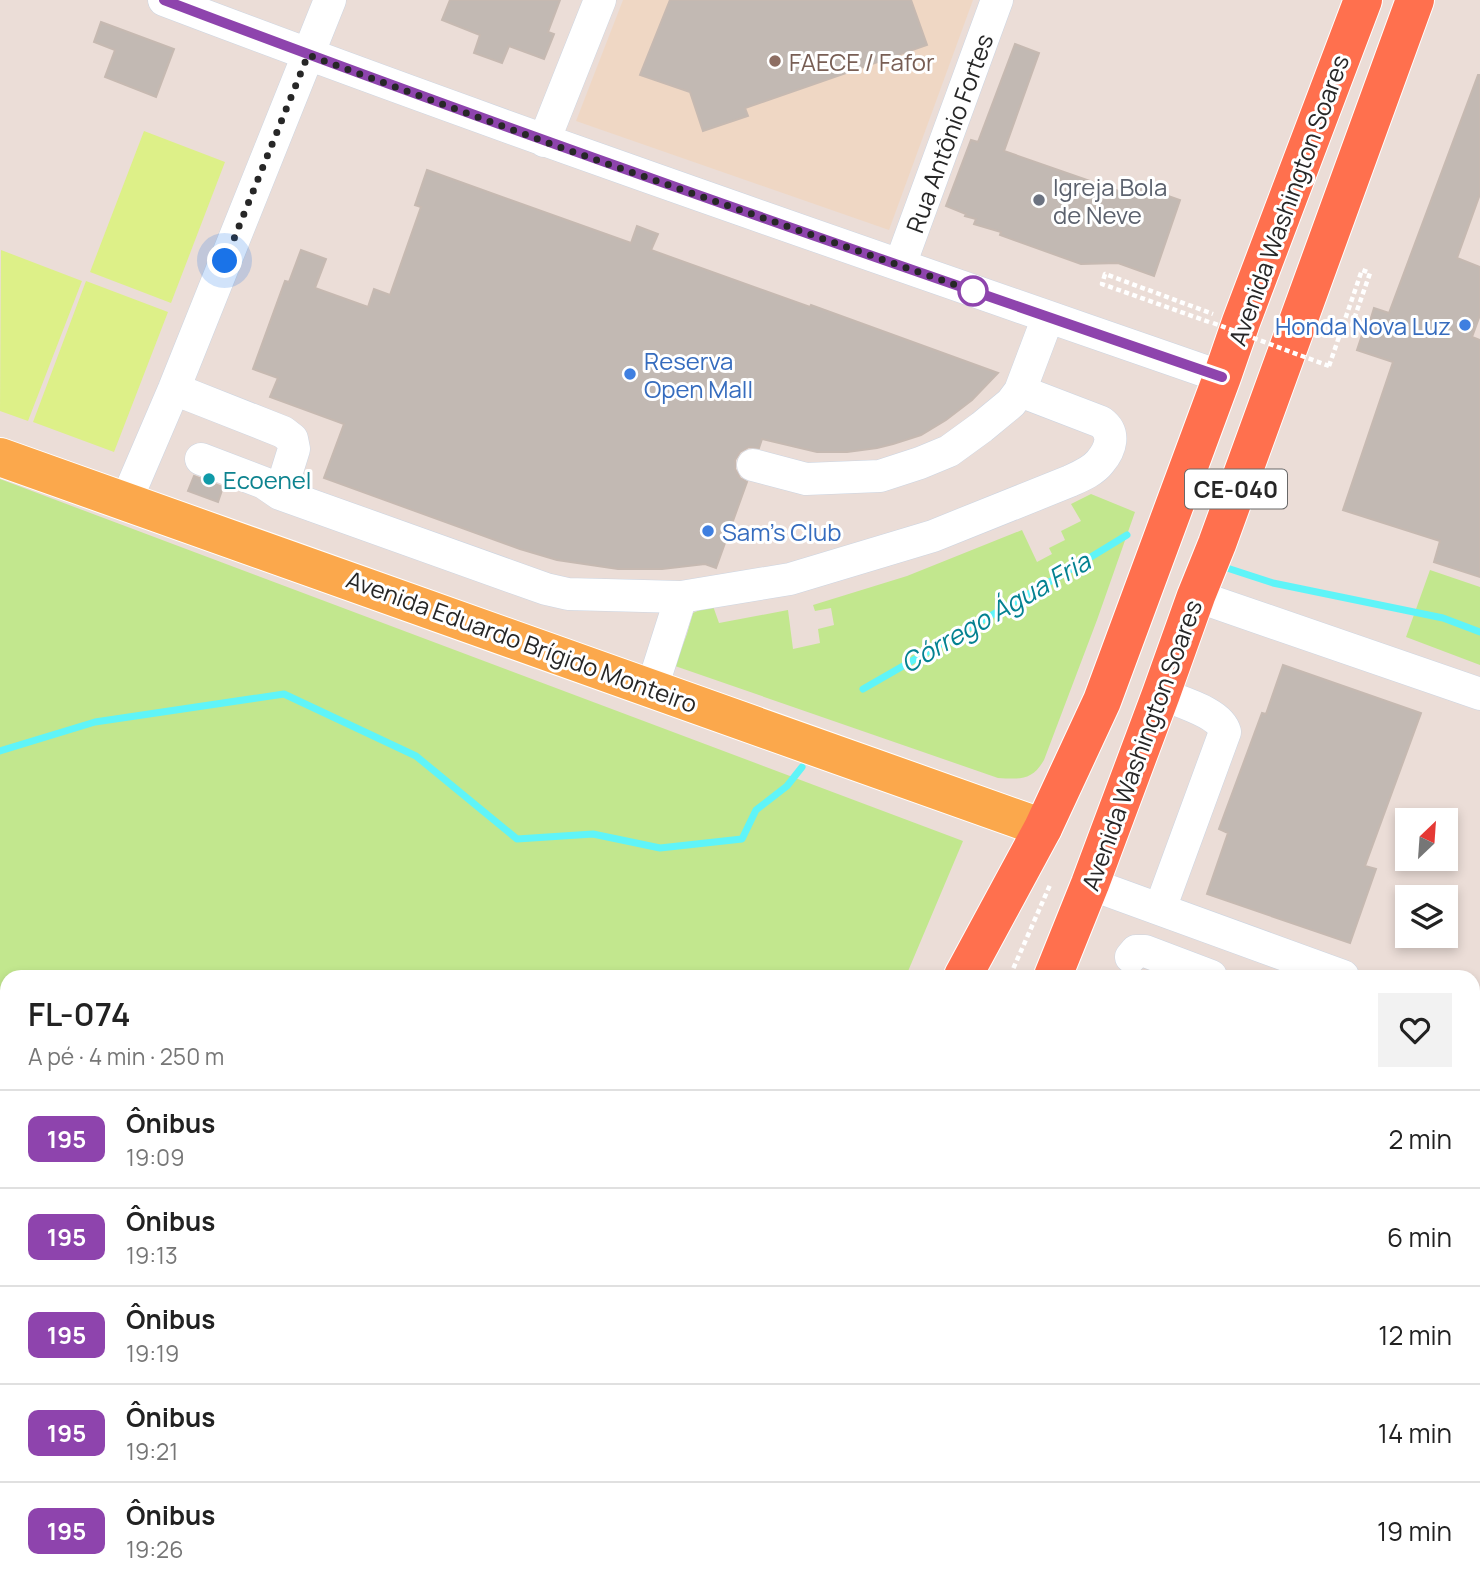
<!DOCTYPE html>
<html lang="pt">
<meta charset="utf-8">
<style>
:root{--surface:#fff;--page:#f2f2f2;--text:#222;--muted:#767676;--line:#e0e0e0}
body{margin:0;font-family:Manrope,sans-serif;background:var(--page);color:var(--text);height:100vh;display:flex;flex-direction:column;font-size:26px;white-space:nowrap}
*{box-sizing:border-box;margin:0}
p{font-size:23px;color:var(--muted)}
.icon{flex:none;width:38px;height:38px;fill:none;stroke:currentColor;stroke-width:2;stroke-linecap:round;stroke-linejoin:round}
.map{position:relative;flex:1;overflow:hidden}
.panel{position:absolute;left:0px;top:970px;width:1480px;height:625px;display:flex;flex-direction:column;background:var(--surface);border-radius:21px 21px 0 0;box-shadow:0 4px 10px #0003}
.panel>*{flex:none}
.badge{padding:0 14px;border-radius:10px;font-size:24px;line-height:46px}
.needle{width:46px;rotate:25deg}
.fabs{position:absolute;left:1395px;top:808px;display:grid;gap:14px}
.fabs a{display:grid;place-items:center;width:63px;height:63px;border-radius:0px;background:var(--surface);box-shadow:0 4px 10px #0003;font-size:35px}
.you{position:absolute;width:35px;height:35px;margin:-18px;border:5px solid #fff;border-radius:50%;background:#1a73e8;box-shadow:0 0 0 10px #1a73e833}
.map>.badge{position:absolute;translate:-50% -50%;box-shadow:0 0 0 4px #fff}
.round{display:grid;place-items:center;flex:none;width:74px;height:74px;border-radius:0px;background:var(--page)}
.head{display:flex;align-items:center;justify-content:space-between;height:119px;padding:0 28px}
h1{font-size:33px;font-weight:600;line-height:52px}
ul{padding:0;list-style:none}
li{display:flex;align-items:center;gap:21px;height:98px;padding:0 28px;border-top:2px solid var(--line)}
li div{flex:1}
li b{display:block;font-size:26px}
li em{font-style:normal}
li .badge{min-width:77px;font-weight:700;text-align:center}
.map>svg:first-child{display:block}
.education{fill:#efd7c4}
.green{fill:#c2e78e}
.pitch{fill:#ddf088}
.lines{fill:none;stroke-linecap:round;stroke-linejoin:round}
.stream{stroke:#5ff4f8;stroke-width:7}
.building{fill:#c2b9b3;stroke:#c6b9b1;stroke-width:2}
.minor-casing{stroke:#ccd5e2;stroke-width:33}
.major-casing{stroke:#fff;stroke-width:40}
.highway-casing{stroke:#fff;stroke-width:40}
.path{stroke:#fff;stroke-width:4.5;stroke-dasharray:5 3.5;stroke-linecap:butt}
.minor{stroke:#fff;stroke-width:32}
.major{stroke:#fba84c;stroke-width:38}
.highway{stroke:#ff704e;stroke-width:38}
.path-bridge{stroke:#fff;stroke-width:4.5;stroke-dasharray:5 3.5;stroke-linecap:butt}
.line-casing{stroke:#fff;stroke-width:16}
.line{stroke:#8e44ad;stroke-width:10}
.walk{stroke:#272727;stroke-width:7;stroke-dasharray:0 12.6}
.education-dot{fill:#8d6e63;stroke:#fff;stroke-width:2.5}
.worship-dot{fill:#6b7280;stroke:#fff;stroke-width:2.5}
.stop-dot{fill:#fff;stroke:#8e44ad;stroke-width:3.5}
.shop-dot{fill:#3f7fe0;stroke:#fff;stroke-width:2.5}
.culture-dot{fill:#0f9aa8;stroke:#fff;stroke-width:2.5}
.labels{text-anchor:middle;dominant-baseline:central;stroke-width:6;stroke-linejoin:round;paint-order:stroke}
.shield{fill:#fff;stroke:#686868;stroke-width:2}
.shield-label{font-size:23px;font-weight:bold;fill:#272727}
.education-label{font-size:24px;fill:#785e54;stroke:#fff;text-anchor:start}
.street-label{font-size:24px;fill:#272727;stroke:#fff}
.worship-label{font-size:24px;fill:#5b616d;stroke:#fff;text-anchor:start}
.shop-label{font-size:24px;fill:#366cbe;stroke:#fff;text-anchor:start}
.culture-label{font-size:24px;fill:#0d838f;stroke:#fff;text-anchor:start}
.water-label{font-size:26px;font-style:italic;fill:#048291;stroke:#fff}
</style>
<div class="map">
<svg width="1480" height="1594" viewBox="0 0 1480 1594">
<rect width="100%" height="100%" fill="#ebddd7"/>
<path class="education" d="M623,0H973L889,230L576,121Z"/>
<path class="green" d="M0,479L963,841L906,976H7V1542L0,1539Z
M1091,494L1135,512L1097,620L1044,760C1032,781 1020,779 998,778L675,666L687,634L693,613L711,605L713,606L719,623L788,610L793,649L820,643L818,629L834,625L831,608L815,611L813,605L907,576L1022,530L1037,562L1052,554L1049,548L1065,540L1061,531L1081,521L1071,504Z
M1430,570L1480,587V665L1406,637Z
M1474,1081L1480,1084V1594H1154L1135,1587H1474Z
M130,1587H392L389,1594H148Z"/>
<path class="pitch" d="M144,131L225,162L171,303L90,272Z
M1,250L82,281L28,421L0,411Z
M86,281L168,312L114,452L33,422Z"/>
<g class="lines">
<path class="stream" d="M1227,568L1273,583L1443,618L1480,632
M863,689L1058,577L1127,535
M0,751L95,722L284,694L416,756L517,839L593,834L660,848L742,839L756,810L787,786L802,767"/>
</g>
<path class="building" d="M450,0H560L548,32L554,34L544,59L509,46L502,63L474,53L480,35L442,20Z
M670,0H911L927,45L745,108L748,116L703,131L690,92L640,75Z
M101,22L174,49L156,97L105,77L115,50L94,42Z
M1015,44L1039,53L1004,151L1133,196L1137,185L1180,200L1154,276L1118,263L1081,264L1000,235L1001,232L974,224L976,219L965,216L966,214L946,206L971,140L978,142Z
M1478,75H1480V194L1457,258L1480,267V315L1472,337L1480,340V577L1434,562L1440,541L1343,510L1393,362L1357,350L1367,320L1370,321L1374,308L1389,313Z
M427,170L631,243L637,226L658,234L651,250L810,307L811,305L998,373L972,400L946,420L921,435L893,444L877,448L847,452H817L762,439L759,448L749,447L740,452L735,460V469L740,478L747,482L716,568L705,564L662,569H618L557,560L520,549L324,478L344,424L270,397L278,378L253,369L285,281L289,282L301,250L326,259L315,288L368,307L374,289L390,295L421,207L415,205Z
M194,476L223,487L218,502L188,491Z
M1283,665L1421,713L1365,866L1376,869L1350,943L1207,894L1228,833L1219,829L1262,713L1266,714Z"/>
<g class="lines">
<g class="minor-casing">
<path id="minor" d="M164,0C514,133 868,254 1222,377
M544,141L600,0
M900,265L997,0
M174,389L283,432L292,439L294,449L280,494
M1020,391L1048,317
M201,459L264,483L280,494L546,589L568,594L681,597L790,579L933,536L1070,481C1081,476 1093,471 1100,462C1111,449 1116,433 1101,422L1020,391L1011,403L982,427L949,451L920,463L880,476L806,479L753,465
M126,501L174,389L330,0
M1196,596L1480,694
M652,688L681,597
M1090,884L1343,976
M1160,909L1225,732C1220,712 1179,702 1161,694
M1131,957L1136,951H1145L1211,976
M1474,1040L1480,1044
M0,1568L7,1570
M54,1587L72,1594
M1037,1587L1055,1594
M425,1594L427,1587
M673,1594L675,1587"/>
</g>
<g class="major-casing">
<path id="major" d="M0,457L1043,828"/>
</g>
<g class="highway-casing">
<path id="highway" d="M963,976L1043,828L1102,701L1222,377L1241,322L1363,0
M1053,976L1090,884L1161,694L1196,596L1217,544L1415,0
M723,1594L725,1587
M819,1594L822,1587"/>
</g>
<path class="path" d="M1209,322L1102,284L1105,274L1213,314
M1329,366L1362,270L1370,273L1352,325L1360,329
M1010,976L1050,885
M776,1594L778,1587"/>
<use href="#minor" class="minor"/>
<use href="#major" class="major"/>
<use href="#highway" class="highway"/>
<path class="path-bridge" d="M1213,323L1329,366"/>
</g>
<g class="lines">
<g class="line-casing">
<path id="line" d="M164,0C514,133 868,255 1222,377"/>
</g>
<use href="#line" class="line"/>
<path class="walk" d="M225,261L308,55L565,149L973,291"/>
</g>
<circle class="education-dot" cx="775" cy="61" r="7"/>
<circle class="worship-dot" cx="1039" cy="200" r="7"/>
<circle class="stop-dot" cx="973" cy="291" r="14"/>
<g class="shop-dot">
<circle cx="1465" cy="325" r="7"/>
<circle cx="630" cy="374" r="7"/>
<circle cx="708" cy="531" r="7"/>
</g>
<circle class="culture-dot" cx="209" cy="479" r="7"/>
<g class="labels">
<rect class="shield" x="1185" y="469.5" width="102" height="39" rx="5"/>
<g class="shield-label">
<text x="1236" y="489">CE-040</text>
</g>
<g class="education-label">
<text x="789" y="61">FAECE / Fafor</text>
</g>
<g class="street-label">
<text transform="translate(949 133) rotate(-70)">Rua Antônio Fortes</text>
<text transform="translate(1288 200) rotate(-70)">Avenida Washington Soares</text>
<text transform="translate(522 641) rotate(20)">Avenida Eduardo Brígido Monteiro</text>
<text transform="translate(1141 745) rotate(-70)">Avenida Washington Soares</text>
</g>
<g class="worship-label">
<text x="1053" y="186">Igreja Bola<tspan x="1053" dy="28">de Neve</tspan></text>
</g>
<g class="shop-label">
<text x="1451" y="325" text-anchor="end">Honda Nova Luz</text>
<text x="644" y="360">Reserva<tspan x="644" dy="28">Open Mall</tspan></text>
<text x="722" y="531">Sam's Club</text>
</g>
<g class="culture-label">
<text x="223" y="479">Ecoenel</text>
</g>
<g class="water-label">
<text transform="translate(995 612) rotate(-30)">Córrego Água Fria</text>
</g>
</g>
</svg>
<div class="fabs">
<a><svg class="needle" viewBox="-14 -14 28 28"><path d="M0-13l5 13h-10z" fill="#e53935"/><path d="M0 13l5-13h-10z" fill="#767676"/></svg></a>
<a><svg class="icon" aria-label="layers" viewBox="0 0 24 24"><path d="M12 4l9 5-9 5-9-5zM3 14l9 5 9-5"/></svg></a>
</div>
<div class="you" style="left:225px;top:261px"></div>
<section class="panel">
<div class="head"><div><h1>FL-074</h1><p>A pé · 4 min · 250 m</p></div><a class="round"><svg class="icon" aria-label="heart" viewBox="0 0 24 24"><path d="M12 20l-8-8c-3-5 5-10 8-4 3-6 11-1 8 4z"/></svg></a></div>
<ul>
<li><span class="badge" style="background:#8e44ad;color:#fff">195</span><div><b>Ônibus</b><p>19:09</p></div><em>2 min</em></li>
<li><span class="badge" style="background:#8e44ad;color:#fff">195</span><div><b>Ônibus</b><p>19:13</p></div><em>6 min</em></li>
<li><span class="badge" style="background:#8e44ad;color:#fff">195</span><div><b>Ônibus</b><p>19:19</p></div><em>12 min</em></li>
<li><span class="badge" style="background:#8e44ad;color:#fff">195</span><div><b>Ônibus</b><p>19:21</p></div><em>14 min</em></li>
<li><span class="badge" style="background:#8e44ad;color:#fff">195</span><div><b>Ônibus</b><p>19:26</p></div><em>19 min</em></li>
</ul>
</section>
</div>
